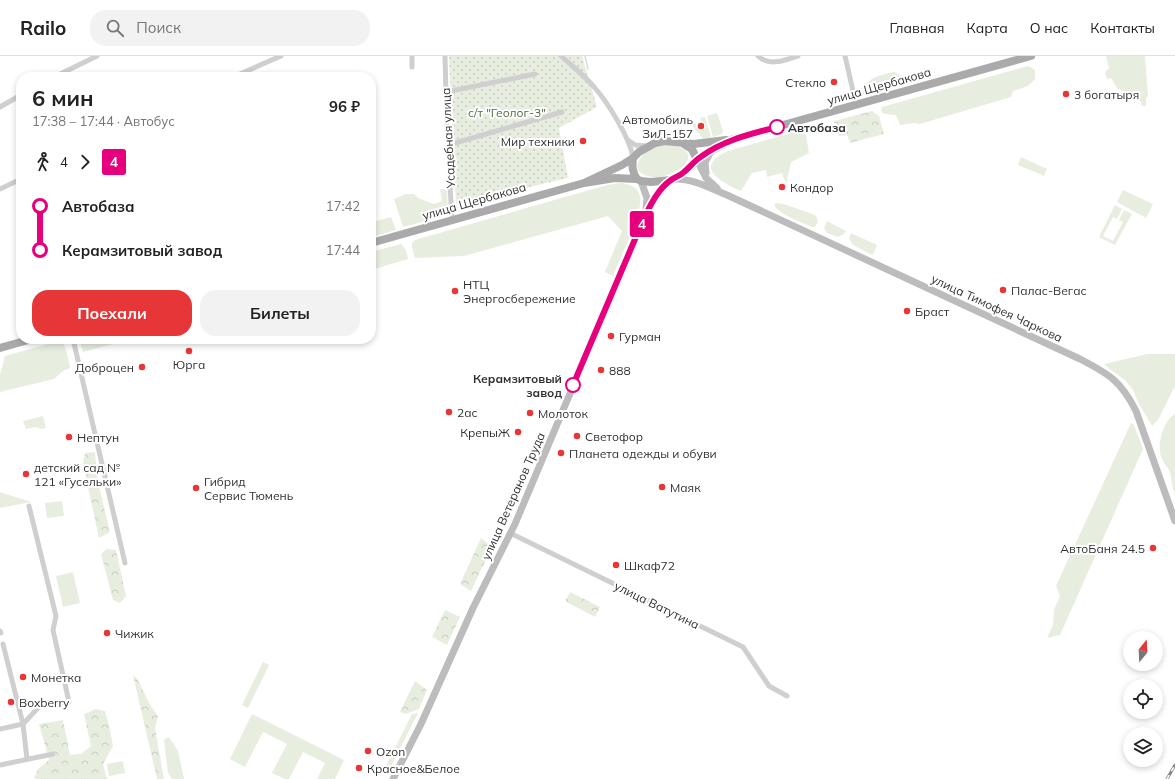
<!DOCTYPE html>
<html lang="ru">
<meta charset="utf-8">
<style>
:root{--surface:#fff;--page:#f2f2f2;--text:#222;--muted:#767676;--line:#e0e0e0;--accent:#e63637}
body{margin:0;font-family:Mulish,sans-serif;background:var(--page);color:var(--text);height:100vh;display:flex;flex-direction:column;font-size:15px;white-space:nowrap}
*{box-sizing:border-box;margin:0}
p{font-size:13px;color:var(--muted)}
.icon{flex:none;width:22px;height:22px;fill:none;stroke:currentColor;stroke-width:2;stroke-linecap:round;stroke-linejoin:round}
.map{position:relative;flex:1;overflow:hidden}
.drawer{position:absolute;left:16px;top:16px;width:360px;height:272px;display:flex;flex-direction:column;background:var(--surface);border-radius:16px;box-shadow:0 2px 6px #0003}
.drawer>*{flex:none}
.badge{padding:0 8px;border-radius:3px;font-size:14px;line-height:26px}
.needle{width:26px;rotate:18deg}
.buttons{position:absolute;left:1123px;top:575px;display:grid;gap:8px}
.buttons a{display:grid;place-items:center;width:40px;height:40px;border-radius:50%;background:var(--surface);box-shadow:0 2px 6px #0003;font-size:20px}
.map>.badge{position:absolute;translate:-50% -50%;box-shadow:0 0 0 2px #fff}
.legs{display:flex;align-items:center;gap:6px;height:44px;padding:0 16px;font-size:13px}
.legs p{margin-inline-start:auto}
.summary{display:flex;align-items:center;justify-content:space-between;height:68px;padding:0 16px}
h1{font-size:22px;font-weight:700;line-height:30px}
.cta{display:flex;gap:8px;margin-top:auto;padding:8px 16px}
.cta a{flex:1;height:46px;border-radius:16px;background:var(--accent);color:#fff;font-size:16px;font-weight:700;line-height:46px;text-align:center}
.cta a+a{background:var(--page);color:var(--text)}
ul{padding:0 16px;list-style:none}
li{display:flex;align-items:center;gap:14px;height:44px;font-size:15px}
li i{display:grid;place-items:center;width:6px;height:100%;margin:0 5px;background:currentColor}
li i::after{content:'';width:10px;height:10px;margin:-5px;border:3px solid;border-radius:50%;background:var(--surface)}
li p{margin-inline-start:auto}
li:first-child i{background:linear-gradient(#0000 50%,currentColor 0)}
li:last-child i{background:linear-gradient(currentColor 50%,#0000 0)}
header{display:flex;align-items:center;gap:24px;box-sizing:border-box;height:56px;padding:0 20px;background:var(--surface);border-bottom:1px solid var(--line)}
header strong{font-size:19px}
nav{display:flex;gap:22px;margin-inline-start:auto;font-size:14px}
.search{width:280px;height:36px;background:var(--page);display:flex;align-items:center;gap:10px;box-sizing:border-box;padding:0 14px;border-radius:16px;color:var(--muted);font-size:15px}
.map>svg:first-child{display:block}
.green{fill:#e7eee0}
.forest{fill:url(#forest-crowns)}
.garden{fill:url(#garden-dots)}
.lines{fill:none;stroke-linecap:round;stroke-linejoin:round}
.stream{stroke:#cddfed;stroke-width:1.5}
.minor{stroke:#cfcfcf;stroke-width:5}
.secondary{stroke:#bcbcbc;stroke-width:7}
.primary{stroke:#aaa;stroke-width:8}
.rail-casing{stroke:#878787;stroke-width:3}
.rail{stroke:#fff;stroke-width:1.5;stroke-dasharray:4.5;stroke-linecap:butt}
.line-1-casing{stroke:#fff;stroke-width:9}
.line-1{stroke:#e6007e;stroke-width:6}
.poi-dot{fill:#e63637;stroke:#fff;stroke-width:1.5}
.stop-1-dot{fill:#fff;stroke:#e6007e;stroke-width:2}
.labels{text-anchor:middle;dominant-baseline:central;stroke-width:4;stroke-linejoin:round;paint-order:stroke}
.poi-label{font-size:12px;fill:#323232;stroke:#fff;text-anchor:start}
.street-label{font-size:12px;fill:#323232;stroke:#fff}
.park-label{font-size:12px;fill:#516e3e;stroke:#fff}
.stop-label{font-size:12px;font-weight:bold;fill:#323232;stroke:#fff;text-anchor:start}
</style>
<header>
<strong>Railo</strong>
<div class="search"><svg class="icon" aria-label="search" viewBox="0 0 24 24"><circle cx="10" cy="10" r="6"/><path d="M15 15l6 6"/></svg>Поиск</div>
<nav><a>Главная</a><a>Карта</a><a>О нас</a><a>Контакты</a></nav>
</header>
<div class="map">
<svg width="1175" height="723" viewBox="0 0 1175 723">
<defs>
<pattern id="forest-crowns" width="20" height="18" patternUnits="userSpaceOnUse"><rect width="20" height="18" fill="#e7eee0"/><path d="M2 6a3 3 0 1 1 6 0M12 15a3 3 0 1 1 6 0" fill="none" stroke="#c7cdc1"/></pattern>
<pattern id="garden-dots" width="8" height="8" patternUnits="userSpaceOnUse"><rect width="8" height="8" fill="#e7eee0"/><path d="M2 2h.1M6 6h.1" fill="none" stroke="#c7cdc1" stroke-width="1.8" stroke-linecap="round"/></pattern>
</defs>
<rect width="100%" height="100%" fill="#fff"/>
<path class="green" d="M1106,0H1145L1148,40L1146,42V50H1142L1141,46L1117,32L1111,22L1107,23L1105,16L1109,12Z
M1028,10L1035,14V23L1028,30L1013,35L1011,41L920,68L914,67L900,69L896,59L884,58L881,54L882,51Z
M894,16L897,17L905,24V27L863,39C862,22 881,19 894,16Z
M717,57L723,75L722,78L713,81L707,60Z
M705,61L711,81L703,83L689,65L693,64L700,74L704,73L700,62Z
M805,73L809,97L791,106L786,128L782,117L767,121L766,114L752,117L741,135C721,126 692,111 728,95Z
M669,89C710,94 677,124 652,121C627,117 638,99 654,92C659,90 664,89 669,89Z
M1021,101L1047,113L1044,120L1018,109Z
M621,127C629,128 638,131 640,140C644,155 619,204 613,220L605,216L622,175L608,160L464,200L415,202L412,192V187L415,184L607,129Z
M440,133H447L448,159L403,171L394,143L406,138H414L418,142L434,148L442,145Z
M1123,134L1153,148L1146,162L1117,146Z
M776,147L784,148L815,159L817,162L818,166L815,171H812C799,165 785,161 775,151V148Z
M1115,149L1122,153L1117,163L1113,161L1103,180L1113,185L1123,166L1119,164L1124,154L1132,158L1115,189L1099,181Z
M391,161L396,174L371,181V173L376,165Z
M827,165L846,175L844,178L838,181L827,177L824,172Z
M851,177L877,189L874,197L872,199L853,189L849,182Z
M401,188L406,194L408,203L371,214V196Z
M79,283H128V284L83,296Z
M59,285L63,286L67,297L70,312L63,315L54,323L0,336V319L5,300Z
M1147,298H1175V330L1158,364L1152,370L1139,348L1133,334L1125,324L1111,314L1104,308Z
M1175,358V438C1172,432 1172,424 1170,417C1169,412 1164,408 1162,403C1156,391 1163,364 1175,358Z
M43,360L46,372L42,373L35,371L26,373L23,365Z
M1131,367L1134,369L1143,393L1060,579L1047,582L1053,569L1054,554L1060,540L1056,530Z
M0,436L31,446L0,452Z
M62,445L64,460L47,462L45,447Z
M73,516L80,547L63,551L56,520Z
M263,606L269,609L248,652L242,649Z
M418,657L388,716L384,714L412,658Z
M252,658L344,704L335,723H317L325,707L303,696L289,723H285L272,717L287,688L263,676L245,711L230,703Z
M169,681L178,695L184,723H172L168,717L164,684Z
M123,705L125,717L109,720L107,708Z"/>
<path class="forest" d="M872,55L879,60L884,78L850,87L847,79L839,80L834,65Z
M95,396L97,422L110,476L99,482L83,408L85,397Z
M481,482L492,491L471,535L460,528Z
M107,493L116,494L126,540L120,547L113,544L101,498Z
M570,536L600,551L595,561L565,545Z
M445,554L460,561L447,589L432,581Z
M133,619L138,624L149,647L158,660L155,672L164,723H157Z
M415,625L427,634L419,653L406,658L400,656Z
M96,653L105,655L109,669L113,690L103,708L106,720L108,723H34L38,713L49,704L39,668L63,664L70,699L81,698L91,690L84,658Z"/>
<path class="garden" d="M449,0H582L597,51L559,72L568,122L456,148Z"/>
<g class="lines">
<path class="stream" d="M585,0L588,13"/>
<path class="minor" d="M412,0V11
M445,0L447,77L452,164
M561,0C572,10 585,20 595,32C608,47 630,82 633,102
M758,0C770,11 785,4 798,0
M845,0L856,48
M54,21L97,0
M233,21L281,0
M446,36L535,18
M0,51L21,39
M628,84L635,89L647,90
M448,89L562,56
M0,133L21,123
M73,283L125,507
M510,477L743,591L769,630L787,640
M0,575L1,577
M3,588L23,668L27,703
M0,673L23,668L39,651L69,646L53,574L56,560L29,450
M0,709L53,698"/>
<path class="secondary" d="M697,104L706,122L717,132
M706,117L705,106L712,94
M673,123C692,122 710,132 727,139L1080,303C1109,318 1121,325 1136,355L1175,465
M641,125L647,142L646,154
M393,723L421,668L473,552L515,468L644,162L654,143L671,124"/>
<path class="primary" d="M684,88L692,93L697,104
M633,102C632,110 632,116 637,123
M584,127L615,122L637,123L641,125L651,126L671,124L680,120L702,100L733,83L1031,0
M371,187L584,127L622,109L633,102L639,96L655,87L665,85L694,88L726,84
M0,292L32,283"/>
<g class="rail-casing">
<path id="rail" d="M1167,723L1175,709"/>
</g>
<use href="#rail" class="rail"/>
</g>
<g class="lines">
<g class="line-1-casing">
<path id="line-1" d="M573,329L644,162C651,148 658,133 671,124C675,121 680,120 684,116C690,111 695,104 702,100C724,84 751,78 777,71"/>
</g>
<use href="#line-1" class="line-1"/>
</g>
<g class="poi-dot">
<circle cx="834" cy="26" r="4"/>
<circle cx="1066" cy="38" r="4"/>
<circle cx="701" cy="70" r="4"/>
<circle cx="583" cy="85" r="4"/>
<circle cx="782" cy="131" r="4"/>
<circle cx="1003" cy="234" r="4"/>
<circle cx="455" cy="235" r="4"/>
<circle cx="907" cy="255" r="4"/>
<circle cx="611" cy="280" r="4"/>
<circle cx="189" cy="295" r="4"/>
<circle cx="142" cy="311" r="4"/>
<circle cx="601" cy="314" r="4"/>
<circle cx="449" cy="356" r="4"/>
<circle cx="530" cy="357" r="4"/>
<circle cx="518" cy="376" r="4"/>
<circle cx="577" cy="380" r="4"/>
<circle cx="69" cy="381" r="4"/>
<circle cx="561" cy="397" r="4"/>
<circle cx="26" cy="418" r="4"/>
<circle cx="662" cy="431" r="4"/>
<circle cx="196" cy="432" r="4"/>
<circle cx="1153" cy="492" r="4"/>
<circle cx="616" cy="509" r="4"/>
<circle cx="107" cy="577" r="4"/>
<circle cx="23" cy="621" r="4"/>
<circle cx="11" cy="646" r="4"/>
<circle cx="368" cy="695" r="4"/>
<circle cx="359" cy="712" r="4"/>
</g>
<g class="stop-1-dot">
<circle cx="777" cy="71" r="7"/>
<circle cx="573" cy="329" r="7"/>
</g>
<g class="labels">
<g class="poi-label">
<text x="826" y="26" text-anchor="end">Стекло</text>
<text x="1074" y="38">3 богатыря</text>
<text x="693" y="63" text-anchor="end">Автомобиль<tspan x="693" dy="14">ЗиЛ-157</tspan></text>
<text x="575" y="85" text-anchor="end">Мир техники</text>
<text x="790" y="131">Кондор</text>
<text x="463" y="228">НТЦ<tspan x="463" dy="14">Энергосбережение</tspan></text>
<text x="1011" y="234">Палас-Вегас</text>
<text x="915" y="255">Браст</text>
<text x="619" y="280">Гурман</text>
<text x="189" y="308" text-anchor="middle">Юрга</text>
<text x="134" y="311" text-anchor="end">Доброцен</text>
<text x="609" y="314">888</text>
<text x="457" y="356">2ас</text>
<text x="538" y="357">Молоток</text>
<text x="510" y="376" text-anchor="end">КрепыЖ</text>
<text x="585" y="380">Светофор</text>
<text x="77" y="381">Нептун</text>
<text x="569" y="397">Планета одежды и обуви</text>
<text x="34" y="411">детский сад №<tspan x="34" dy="14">121 «Гусельки»</tspan></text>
<text x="204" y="425">Гибрид<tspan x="204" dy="14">Сервис Тюмень</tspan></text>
<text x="670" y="431">Маяк</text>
<text x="1145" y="492" text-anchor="end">АвтоБаня 24.5</text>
<text x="624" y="509">Шкаф72</text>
<text x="115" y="577">Чижик</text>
<text x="31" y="621">Монетка</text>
<text x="19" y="646">Boxberry</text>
<text x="376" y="695">Ozon</text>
<text x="367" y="712">Красное&amp;Белое</text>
</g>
<g class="street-label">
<text transform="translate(879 30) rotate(-16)">улица Щербакова</text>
<text transform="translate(448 82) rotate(-93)">Усадебная улица</text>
<text transform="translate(474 145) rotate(-16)">улица Щербакова</text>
<text transform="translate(997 252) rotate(25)">улица Тимофея Чаркова</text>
<text transform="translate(513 440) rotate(-66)">улица Ветеранов Труда</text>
<text transform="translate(657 549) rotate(26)">улица Ватутина</text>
</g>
<g class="park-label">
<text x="507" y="56">с/т "Геолог-3"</text>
</g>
<g class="stop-label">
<text x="788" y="71">Автобаза</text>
<text x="562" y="322" text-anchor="end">Керамзитовый<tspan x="562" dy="14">завод</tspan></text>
</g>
</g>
</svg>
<div class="buttons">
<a><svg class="needle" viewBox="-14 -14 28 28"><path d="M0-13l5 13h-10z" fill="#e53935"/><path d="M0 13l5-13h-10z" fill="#767676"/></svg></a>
<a><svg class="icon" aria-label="locate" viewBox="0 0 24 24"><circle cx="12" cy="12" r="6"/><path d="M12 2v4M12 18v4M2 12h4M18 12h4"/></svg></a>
<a><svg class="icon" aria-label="layers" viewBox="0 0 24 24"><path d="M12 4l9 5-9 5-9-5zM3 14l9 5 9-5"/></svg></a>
</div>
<b class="badge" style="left:642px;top:168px;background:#e6007e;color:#fff">4</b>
<section class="drawer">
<div class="summary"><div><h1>6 мин</h1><p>17:38 – 17:44 · Автобус</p></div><b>96 ₽</b></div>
<div class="legs"><svg class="icon" aria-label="walk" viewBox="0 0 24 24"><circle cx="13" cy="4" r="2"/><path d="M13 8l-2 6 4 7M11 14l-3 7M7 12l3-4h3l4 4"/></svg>4<svg class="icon" aria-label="forward" viewBox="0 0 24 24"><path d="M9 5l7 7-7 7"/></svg><b class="badge" style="background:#e6007e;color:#fff">4</b></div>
<ul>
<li><i style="color:#e6007e"></i><b>Автобаза</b><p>17:42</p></li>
<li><i style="color:#e6007e"></i><b>Керамзитовый завод</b><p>17:44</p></li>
</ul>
<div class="cta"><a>Поехали</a><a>Билеты</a></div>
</section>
</div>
